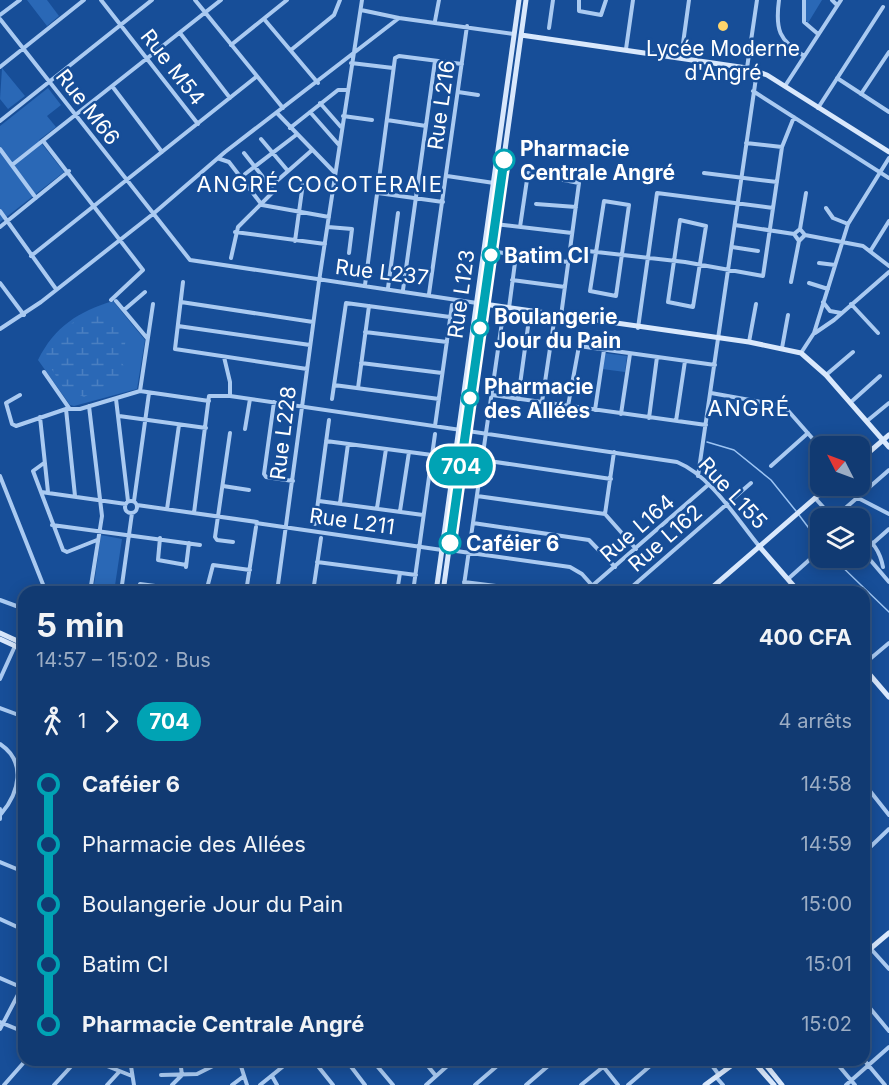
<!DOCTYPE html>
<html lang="fr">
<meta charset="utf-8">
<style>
:root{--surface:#113a72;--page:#1a4177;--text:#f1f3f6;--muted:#9cadc4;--line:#305484}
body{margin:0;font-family:Inter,sans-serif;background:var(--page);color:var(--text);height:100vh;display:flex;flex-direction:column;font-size:22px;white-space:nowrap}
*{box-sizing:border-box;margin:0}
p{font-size:20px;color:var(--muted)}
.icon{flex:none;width:33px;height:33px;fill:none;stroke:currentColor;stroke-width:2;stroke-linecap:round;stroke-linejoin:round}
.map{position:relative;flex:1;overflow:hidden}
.sheet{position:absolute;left:18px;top:586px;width:852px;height:480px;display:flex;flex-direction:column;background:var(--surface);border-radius:18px;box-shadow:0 3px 15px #0003,0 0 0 2px var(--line)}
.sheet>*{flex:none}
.badge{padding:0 12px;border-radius:20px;font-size:21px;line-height:39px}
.needle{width:39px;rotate:312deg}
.fabs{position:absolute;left:810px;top:436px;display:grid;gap:12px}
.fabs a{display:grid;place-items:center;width:60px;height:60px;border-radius:12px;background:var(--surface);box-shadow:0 3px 15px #0003,0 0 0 2px var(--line);font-size:30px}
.map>.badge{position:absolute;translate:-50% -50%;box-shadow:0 0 0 3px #fff}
.legs{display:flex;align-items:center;gap:9px;height:66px;padding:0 18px;font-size:20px}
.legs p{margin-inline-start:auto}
.summary{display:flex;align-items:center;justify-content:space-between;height:102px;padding:0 18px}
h1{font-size:33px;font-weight:700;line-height:45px}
ul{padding:0 18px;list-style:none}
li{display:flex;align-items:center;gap:21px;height:60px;font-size:22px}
li i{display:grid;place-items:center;width:9px;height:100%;margin:0 8px;background:currentColor}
li i::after{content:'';width:15px;height:15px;margin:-8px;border:4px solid;border-radius:50%;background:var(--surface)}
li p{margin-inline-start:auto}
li:first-child i{background:linear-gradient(#0000 50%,currentColor 0)}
li:last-child i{background:linear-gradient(currentColor 50%,#0000 0)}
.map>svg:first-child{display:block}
.green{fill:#2a68b6}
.wetland{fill:url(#wetland-marsh)}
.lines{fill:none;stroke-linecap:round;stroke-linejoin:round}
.stream{stroke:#9dc5f4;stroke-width:1.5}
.street{stroke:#aacaf1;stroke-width:4}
.secondary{stroke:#d9e8fc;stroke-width:5}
.line-1-casing{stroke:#fff;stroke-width:14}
.line-1{stroke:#00a3b4;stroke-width:9}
.poi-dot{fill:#ffd56b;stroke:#174e98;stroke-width:2}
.stop-1-dot{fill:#fff;stroke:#00a3b4;stroke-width:3}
.labels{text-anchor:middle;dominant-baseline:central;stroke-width:5;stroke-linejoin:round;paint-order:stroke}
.poi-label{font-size:21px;fill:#fff;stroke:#174e98}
.street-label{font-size:21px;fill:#fff;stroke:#174e98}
.stop-label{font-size:21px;font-weight:bold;fill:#fff;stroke:#174e98;text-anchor:start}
.neighbourhood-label{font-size:22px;letter-spacing:1.5px;fill:#fff;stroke:#174e98}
</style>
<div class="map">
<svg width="889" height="1085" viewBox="0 0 889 1085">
<defs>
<pattern id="wetland-marsh" width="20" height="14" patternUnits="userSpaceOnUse" patternTransform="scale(1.5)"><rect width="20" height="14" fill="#2a68b6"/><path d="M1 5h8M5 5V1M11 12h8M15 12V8" fill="none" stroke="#4a7fc1"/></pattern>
</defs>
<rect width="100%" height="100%" fill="#174e98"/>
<path class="green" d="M27,0H47L59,16L47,26Z
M805,0H822L808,23L804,18Z
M2,68L25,96L8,109L0,99Z
M48,88L61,105L47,116L56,127L39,140L64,172L0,222V126Z
M113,301L145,340L137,389L74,406L70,405L38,360C55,326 78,312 113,301Z
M604,353L627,356L625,372L602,369Z
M101,535L122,539L114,592H93Z"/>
<path class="wetland" d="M91,314L98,315L108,323L118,322L126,338L122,363L128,373L84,397L63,387L44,357C54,337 69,321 91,314Z"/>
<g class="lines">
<path class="stream" d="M707,442L734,450L771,480L796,511
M799,515L820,543
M833,558L889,612"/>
<path class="street" d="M101,0L198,124
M195,0L283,108
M579,0V11L601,15L606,0
M779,0C775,30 779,40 804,56
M804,0V22L818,34
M832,0L837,5
M361,10L399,18
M0,15L20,0
M0,19L190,260L477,303
M264,19L318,83
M435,21L439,0
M549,28L553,0
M180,33L230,98
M231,45L287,0
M626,49L633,0
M291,50L334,15L340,0
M681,58L689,0
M351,63L393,68
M0,67L84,0
M747,68L757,0
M837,78L889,112
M112,86L162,152
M785,86L841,0
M753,91L889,178
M458,92L478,95
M861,94L889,52
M320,103L341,127
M818,108L883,7
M310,112L339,145
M277,113L335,173
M343,116L372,120
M387,120L426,126
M0,121L152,0
M290,128L338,90H347
M261,139L288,171
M44,142L143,270L111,300
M746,143L782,147
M0,149L36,198
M220,159L229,162L262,205L329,217
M12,165L221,0
M704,173L777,182
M245,174L296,135
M447,176L494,183
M271,186L311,151
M378,193L443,202
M604,201L629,205L616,296L590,291Z
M536,204L576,207
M826,208L833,218L848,224
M0,211L56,289
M680,220L706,226L693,307L668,302Z
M495,224L572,233
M735,225L794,234
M0,227L69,171
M328,227L352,229L349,253
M520,227L528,173L579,183L561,316
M800,229L806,193
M235,232L325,244
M805,235L799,241L794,234L800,229L805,235L863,246L889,266
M295,241L303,183
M732,247L758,251
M570,249L685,262L763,276L782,147L794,117
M871,250L889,221
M491,251L516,255L509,308
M516,255L568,262
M31,256L256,77
M231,258L238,227L274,191L244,153
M819,263L835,265
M512,280L565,287
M183,282L175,349L307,369
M791,282L799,241
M0,283L24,315
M809,283L828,289
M365,285L395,58L399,56L462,64
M388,288L398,213
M403,290L435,61
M429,294L467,26
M116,301L147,338
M181,302L313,322
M823,302L830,311L841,313
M851,304L878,333
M124,310L145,292
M178,326L310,345
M638,328L657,193L773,208
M0,329L41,302L153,214L225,152L399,18L514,34
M365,332L447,342
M815,333L834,320L889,272
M749,342L756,304
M782,348L788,315
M801,353L814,333L848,224L889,158
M224,357L230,382V396
M361,363L442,373
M44,372L69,408
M826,375L853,352
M334,385L439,399
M358,388L369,306
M140,391L153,304
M711,393L784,406L820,447
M20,395L6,403L12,424L16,426L66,409H80L140,391L209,401
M492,395L706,425
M116,399L128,501
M332,399L346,303L450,317
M518,399L530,312
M274,402L264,474L266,477L293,481
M542,402L555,315
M851,402L880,376
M89,406L102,516L90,592
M568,406L579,346L715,365
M66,409L75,496
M595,410L604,350
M621,414L630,354
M119,416L206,428
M40,417L48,492
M649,418L657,357
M676,421L685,361
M867,421L889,403
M435,426L452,305
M245,429L250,399
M230,433L215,537L217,540L233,542
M326,441L432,455
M482,460L611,479
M44,463L33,471L63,550L67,552L97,540
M771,466L808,433
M0,476L46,592
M698,476L757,71
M223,486L249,490
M41,492L126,504
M477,496L605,514L636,549
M815,498L834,519
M858,498L889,514
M134,501L149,393
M319,501L423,515
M125 507a6 6 0 1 1 12 0a6 6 0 1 1-12 0Z
M340,503L348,444
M137,505L257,522
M377,508L386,449
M167,509L179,425
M400,511L409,452
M194,513L209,396H230L677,462C711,476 736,518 759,546
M605,514L614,452
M834,518L889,470
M256,523L442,550
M473,523L589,540L615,567
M315,524L329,420
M52,525L200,545
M860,533C873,541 880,551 883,567
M160,538L158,560L186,565
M860,548L889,582
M449,550L570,567L582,574L598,592
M863,552L889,529
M317,562L416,575
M186,567L189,543
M788,579L817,553
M464,582L544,592
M313,590L333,592
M121,592L132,513
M138,592L140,584L201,592
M206,592L213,565L250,570
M246,592L256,527
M277,592L319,281L362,0
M313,592L321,538
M397,592L400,573
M413,592L435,434
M463,592L504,308
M585,592L708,485
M626,592L751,483
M0,600L19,607
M864,664L889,643
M0,679L15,646
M0,708L24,717
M0,744C27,762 19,793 1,814
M864,787L870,791L889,815
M0,809V819
M864,853L889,829
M0,862L24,872
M0,919L24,930
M871,949L889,969
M0,978L23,988
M864,1001L889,1031
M0,1022L24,1032
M0,1029L22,987
M92,1060L132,1076
M130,1060L134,1085
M239,1060L247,1085
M313,1060L333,1085
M346,1060L365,1085
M372,1060L393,1085
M423,1060L436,1076
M598,1060L618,1085
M708,1060L719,1075
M834,1060L855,1085
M864,1060L885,1085
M161,1075L197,1074L225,1060
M272,1076L277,1085
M716,1077L723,1085
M4,1085L26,1060
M54,1085L77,1060
M107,1085L119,1072
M172,1085L182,1075L180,1060
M232,1085L244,1076
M260,1085L291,1060
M426,1085L454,1060
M475,1085L504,1060
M526,1085L555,1060
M581,1085L603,1067
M628,1085L657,1060
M846,1085L889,1047"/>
<path class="secondary" d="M521,35L747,68L767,75L889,152
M484,304L749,342L801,353L826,375L889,447
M860,460L889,435
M759,546L799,592
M436,592L519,0
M443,592L526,0
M707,592L829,486
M0,633L24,644
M0,639L24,650
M864,668L889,697
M864,954L889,933
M752,1060L774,1085
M762,1060L782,1085
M705,1085L739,1060"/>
</g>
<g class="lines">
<g class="line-1-casing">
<path id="line-1" d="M450,543L504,160"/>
</g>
<use href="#line-1" class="line-1"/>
</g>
<circle class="poi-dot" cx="723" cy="26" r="6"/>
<g class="stop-1-dot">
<circle cx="504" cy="160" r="10"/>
<circle cx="491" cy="255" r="8"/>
<circle cx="480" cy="328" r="8"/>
<circle cx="470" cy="398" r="8"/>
<circle cx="450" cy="543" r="10"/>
</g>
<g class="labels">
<g class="poi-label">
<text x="723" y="48">Lycée Moderne<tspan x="723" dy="24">d'Angré</tspan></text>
</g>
<g class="street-label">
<text transform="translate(173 67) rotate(52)">Rue M54</text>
<text transform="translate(441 105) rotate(-82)">Rue L216</text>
<text transform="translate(88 107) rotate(52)">Rue M66</text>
<text transform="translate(382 272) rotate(7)">Rue L237</text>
<text transform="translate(461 294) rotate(-82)">Rue L123</text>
<text transform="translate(283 433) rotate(-83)">Rue L228</text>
<text transform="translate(733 493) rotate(47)">Rue L155</text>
<text transform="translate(352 521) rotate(8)">Rue L211</text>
<text transform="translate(637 528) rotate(-41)">Rue L164</text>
<text transform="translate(665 538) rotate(-41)">Rue L162</text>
</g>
<g class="stop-label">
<text x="520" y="148">Pharmacie<tspan x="520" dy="24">Centrale Angré</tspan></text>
<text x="504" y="255">Batim CI</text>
<text x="494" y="316">Boulangerie<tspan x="494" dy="24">Jour du Pain</tspan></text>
<text x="484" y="386">Pharmacie<tspan x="484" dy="24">des Allées</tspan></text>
<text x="466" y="543">Caféier 6</text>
</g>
<g class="neighbourhood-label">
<text x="320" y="184">ANGRÉ COCOTERAIE</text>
<text x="749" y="408">ANGRÉ</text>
</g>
</g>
</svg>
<div class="fabs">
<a><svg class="needle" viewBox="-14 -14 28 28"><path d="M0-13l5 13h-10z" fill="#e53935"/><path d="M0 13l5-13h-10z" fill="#9cadc4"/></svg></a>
<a><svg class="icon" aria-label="layers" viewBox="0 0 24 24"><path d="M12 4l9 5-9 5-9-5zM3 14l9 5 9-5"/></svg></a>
</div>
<b class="badge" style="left:461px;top:466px;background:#00a3b4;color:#fff">704</b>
<section class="sheet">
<div class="summary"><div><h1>5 min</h1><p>14:57 – 15:02 · Bus</p></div><b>400 CFA</b></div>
<div class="legs"><svg class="icon" aria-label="walk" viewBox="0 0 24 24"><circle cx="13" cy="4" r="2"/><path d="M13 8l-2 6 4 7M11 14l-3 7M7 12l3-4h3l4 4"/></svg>1<svg class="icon" aria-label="forward" viewBox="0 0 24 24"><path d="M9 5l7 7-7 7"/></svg><b class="badge" style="background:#00a3b4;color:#fff">704</b><p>4 arrêts</p></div>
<ul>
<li><i style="color:#00a3b4"></i><b>Caféier 6</b><p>14:58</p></li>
<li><i style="color:#00a3b4"></i><span>Pharmacie des Allées</span><p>14:59</p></li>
<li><i style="color:#00a3b4"></i><span>Boulangerie Jour du Pain</span><p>15:00</p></li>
<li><i style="color:#00a3b4"></i><span>Batim CI</span><p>15:01</p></li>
<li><i style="color:#00a3b4"></i><b>Pharmacie Centrale Angré</b><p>15:02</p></li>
</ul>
</section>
</div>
